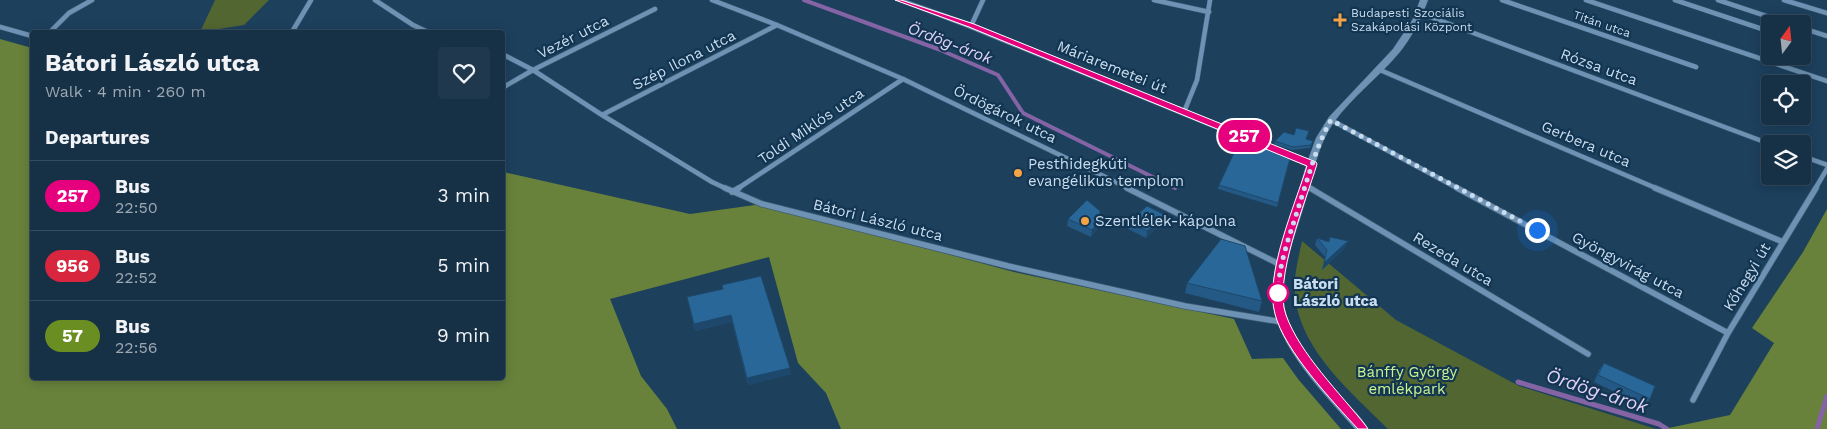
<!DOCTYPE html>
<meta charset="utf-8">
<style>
:root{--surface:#163046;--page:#1f384d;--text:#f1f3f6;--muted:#9ea9b3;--line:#354b5f}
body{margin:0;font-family:"Work Sans",sans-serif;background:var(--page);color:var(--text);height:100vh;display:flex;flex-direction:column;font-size:19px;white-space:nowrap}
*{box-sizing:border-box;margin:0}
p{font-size:16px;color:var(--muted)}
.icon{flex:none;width:28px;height:28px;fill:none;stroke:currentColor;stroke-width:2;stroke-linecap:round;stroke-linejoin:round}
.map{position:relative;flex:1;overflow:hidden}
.sheet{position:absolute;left:30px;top:30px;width:475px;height:350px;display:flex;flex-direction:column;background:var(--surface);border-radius:5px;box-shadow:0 2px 12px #0003,0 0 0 1px var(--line)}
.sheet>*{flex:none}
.badge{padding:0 10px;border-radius:16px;font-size:18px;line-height:32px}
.needle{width:32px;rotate:15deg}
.fabs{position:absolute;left:1761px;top:15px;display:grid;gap:10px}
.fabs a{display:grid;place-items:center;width:50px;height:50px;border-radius:5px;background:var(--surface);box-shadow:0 2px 12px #0003,0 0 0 1px var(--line);font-size:25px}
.you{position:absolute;width:25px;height:25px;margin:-12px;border:4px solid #fff;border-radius:50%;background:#1a73e8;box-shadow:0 0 0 8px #1a73e833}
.map>.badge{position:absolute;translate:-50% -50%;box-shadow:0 0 0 2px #fff}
h2{padding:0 15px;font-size:19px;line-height:45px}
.round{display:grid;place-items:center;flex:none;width:52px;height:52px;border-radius:5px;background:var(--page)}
.overview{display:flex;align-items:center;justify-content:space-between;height:85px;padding:0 15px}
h1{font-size:24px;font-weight:700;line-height:38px}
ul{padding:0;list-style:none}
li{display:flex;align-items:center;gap:15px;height:70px;padding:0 15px;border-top:1px solid var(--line)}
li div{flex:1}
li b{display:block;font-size:19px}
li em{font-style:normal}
li .badge{min-width:55px;font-weight:700;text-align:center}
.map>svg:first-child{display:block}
.green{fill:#526632}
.forest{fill:#68823b}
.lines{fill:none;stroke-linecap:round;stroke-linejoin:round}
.stream-far1{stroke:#8464a4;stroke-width:4}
.stream{stroke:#8464a4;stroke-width:5}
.street-far1-casing{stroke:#3e5d75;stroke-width:5.5}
.street-casing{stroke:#3e5d75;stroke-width:7}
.secondary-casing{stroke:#3e5d75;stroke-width:1}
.street-far1{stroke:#6d92b3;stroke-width:4.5}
.street{stroke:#6d92b3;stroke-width:5.5}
.secondary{fill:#6d92b3;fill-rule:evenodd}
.wall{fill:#235984}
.shaded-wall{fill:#1d486b}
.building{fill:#296799;stroke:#1d486b}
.line{fill:#e6007e;stroke:#fff}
.walk{stroke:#caddef;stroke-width:5;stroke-dasharray:0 9}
.poi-dot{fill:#f5a345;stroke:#123552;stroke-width:2}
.stop-dot{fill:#fff;stroke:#e6007e;stroke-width:2.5}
.labels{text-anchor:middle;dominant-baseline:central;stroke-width:4.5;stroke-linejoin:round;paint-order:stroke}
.far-poi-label{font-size:12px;fill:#caddef;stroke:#123552;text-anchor:start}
.far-street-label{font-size:12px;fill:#caddef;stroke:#123552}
.street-label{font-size:15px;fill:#caddef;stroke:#123552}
.poi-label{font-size:15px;fill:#caddef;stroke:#123552;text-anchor:start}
.stop-label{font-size:15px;font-weight:bold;fill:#caddef;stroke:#123552;text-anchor:start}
.park-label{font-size:15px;fill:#cbf18e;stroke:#123552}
.water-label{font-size:16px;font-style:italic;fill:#e2d1f6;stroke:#123552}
.near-water-label{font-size:19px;font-style:italic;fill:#e2d1f6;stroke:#123552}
</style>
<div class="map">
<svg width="1827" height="429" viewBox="0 0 1827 429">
<rect width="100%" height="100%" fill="#1d405d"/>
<path class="green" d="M215,0H269L244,25L200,32Z
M1302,241L1396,320L1519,386L1656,429H1388C1351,392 1302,352 1295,297C1293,278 1298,260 1302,241Z"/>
<path class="forest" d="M0,39L32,48V378H502L503,172L690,214L762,204L1014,272L1234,319L1252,359L1283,358L1298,379L1341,429H841L826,393L798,363L769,257L610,299L641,376L667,409L677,429H0Z
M1827,209V429H1664L1730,415L1774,343L1752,328L1803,252Z"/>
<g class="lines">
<path class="stream-far1" d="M804,0L938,49L998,75L1023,113L1175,188"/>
<path class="stream" d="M1518,382L1659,424L1667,429
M1817,429L1827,396"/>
<g class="street-far1-casing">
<path id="street-far1" d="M375,0L413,25L428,32
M712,0L777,25L903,79L1130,189
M1154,0L1209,12
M1502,0L1696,67
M1586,0L1827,81
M1675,0L1768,31
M1718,0L1790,24
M1784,0L1827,13
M1420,13L1770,144
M971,26L983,0
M0,27L32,36
M1802,28L1827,36
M50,32L69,13L92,0
M292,32L311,0
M502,54L533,70L602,115L712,182L727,189
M1380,70L1658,189
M502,88L533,70L655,9
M1184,112L1197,80L1210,0
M602,115L777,25
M1331,120L1459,189
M1802,156L1827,165
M1306,185L1312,189
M737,189L903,79
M1815,189L1827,169"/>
</g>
<g class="street-casing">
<path id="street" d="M725,188L762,204L1008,266L1185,306L1282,322
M1127,188L1281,265
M1310,188L1588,354
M1457,188L1728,333
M1655,188L1783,242
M732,192L739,188
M1693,400L1728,333L1816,188"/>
</g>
<g class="secondary-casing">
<path id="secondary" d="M895,0H906L974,24L1308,160L1316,138L1329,117L1393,49L1413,19L1420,0H1428C1421,19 1412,37 1399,53C1379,77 1353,96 1334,122C1317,146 1313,175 1305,202C1295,239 1273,282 1288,320C1300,349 1321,374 1341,397C1350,407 1362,417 1368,429H1355C1325,394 1275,346 1273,299C1271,267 1285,236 1294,206C1299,193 1302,179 1306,166L968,28Z"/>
</g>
<use href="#street-far1" class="street-far1"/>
<use href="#street" class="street"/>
<use href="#secondary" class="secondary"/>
</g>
<path class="wall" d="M1275,141H1313L1310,148L1292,150L1274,144Z
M1264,151L1290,158L1277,207L1218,189L1219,185Z
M1165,215L1163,222L1146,238L1128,229L1129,222Z
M1068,219L1099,227L1091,237L1067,226Z
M1330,237L1348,241L1345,248L1322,270L1325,257L1315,245L1317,238L1328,242Z
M1187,283L1262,301L1259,312L1185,293Z
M722,285L791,374L748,385L732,322L695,331L687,297L723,289Z
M1604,363L1650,399L1645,406L1594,382L1599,370Z"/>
<path class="shaded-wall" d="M1165,215L1163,222L1146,238L1147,231Z
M1100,220L1099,227L1091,237L1092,230Z
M1348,241L1345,248L1322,270L1324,263Z
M731,315L732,322L695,331L694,324Z
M790,368L791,374L748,385L747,378Z"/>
<path class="building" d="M1296,128L1309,131L1306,139L1313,141L1311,145L1293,147L1275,141L1284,132L1294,135Z
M1243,143L1264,151L1266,148L1290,158L1278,203L1219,185L1233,155Z
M1087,200L1100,211V220L1092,230L1068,219Z
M1147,206L1165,215L1147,231L1129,222Z
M1330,237L1348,241L1324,263L1327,250L1317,238L1329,242Z
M1221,239L1245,246L1262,301L1187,283Z
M761,276L790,368L747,378L731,315L694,324L687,297L723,289L722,285Z
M1604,363L1655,386L1650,399L1598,375Z"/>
<path class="line" d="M895,0H901L974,24L1316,162L1317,164C1306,201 1273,280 1286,315C1300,354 1340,393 1366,426L1368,429H1358C1333,402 1284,350 1275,314C1264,275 1295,205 1307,166L969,27Z"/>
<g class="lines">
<path class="walk" d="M1278,293C1279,260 1292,230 1301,199C1310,172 1317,144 1331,120L1537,230"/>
</g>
<g class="poi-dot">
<path d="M1337.5 12.5h5v5h5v5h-5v5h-5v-5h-5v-5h5z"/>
<circle cx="1018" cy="173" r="5"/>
<circle cx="1085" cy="221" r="5"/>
</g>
<circle class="stop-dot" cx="1278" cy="293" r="10"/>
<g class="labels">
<g class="far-poi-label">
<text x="1351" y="13">Budapesti Szociális<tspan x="1351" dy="14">Szakápolási Központ</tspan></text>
</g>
<g class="far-street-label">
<text transform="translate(1602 24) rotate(19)">Titán utca</text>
</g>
<g class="street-label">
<text transform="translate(573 37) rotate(-27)">Vezér utca</text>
<text transform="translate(684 60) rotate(-27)">Szép Ilona utca</text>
<text transform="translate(1112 67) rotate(22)">Máriaremetei út</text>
<text transform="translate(1599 67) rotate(20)">Rózsa utca</text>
<text transform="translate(1005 114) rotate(26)">Ördögárok utca</text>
<text transform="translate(811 126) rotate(-34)">Toldi Miklós utca</text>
<text transform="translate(1586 144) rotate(23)">Gerbera utca</text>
<text transform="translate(878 220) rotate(14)">Bátori László utca</text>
<text transform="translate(1453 259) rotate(31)">Rezeda utca</text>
<text transform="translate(1628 265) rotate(28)">Gyöngyvirág utca</text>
<text transform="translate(1747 277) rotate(-59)">Kőhegyi út</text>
</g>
<g class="poi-label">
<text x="1028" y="164">Pesthidegkúti<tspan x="1028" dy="17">evangélikus templom</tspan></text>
<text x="1095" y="221">Szentlélek-kápolna</text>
</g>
<g class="stop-label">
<text x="1293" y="284">Bátori<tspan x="1293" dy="17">László utca</tspan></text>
</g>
<g class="park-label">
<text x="1407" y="372">Bánffy György<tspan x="1407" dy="17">emlékpark</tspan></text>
</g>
<g class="water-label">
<text transform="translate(950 43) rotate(21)">Ördög-árok</text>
</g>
<g class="near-water-label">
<text transform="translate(1597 391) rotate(18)">Ördög-árok</text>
</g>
</g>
</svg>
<div class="fabs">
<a><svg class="needle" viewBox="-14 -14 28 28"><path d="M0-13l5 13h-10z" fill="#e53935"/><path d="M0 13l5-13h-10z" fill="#9ea9b3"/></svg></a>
<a><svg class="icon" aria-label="locate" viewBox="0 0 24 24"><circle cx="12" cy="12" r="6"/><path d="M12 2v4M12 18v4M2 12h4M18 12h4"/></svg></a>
<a><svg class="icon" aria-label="layers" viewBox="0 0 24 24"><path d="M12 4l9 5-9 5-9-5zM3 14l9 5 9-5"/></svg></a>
</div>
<div class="you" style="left:1537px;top:230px"></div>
<b class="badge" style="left:1244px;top:136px;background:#e6007e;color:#fff">257</b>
<section class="sheet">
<div class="overview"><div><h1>Bátori László utca</h1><p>Walk · 4 min · 260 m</p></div><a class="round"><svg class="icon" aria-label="heart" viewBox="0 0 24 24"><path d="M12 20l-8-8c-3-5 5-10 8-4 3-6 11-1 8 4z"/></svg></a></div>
<h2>Departures</h2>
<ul>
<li><span class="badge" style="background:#e6007e;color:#fff">257</span><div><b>Bus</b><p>22:50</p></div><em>3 min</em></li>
<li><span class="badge" style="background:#d7263d;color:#fff">956</span><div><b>Bus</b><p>22:52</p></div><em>5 min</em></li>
<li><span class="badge" style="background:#6b8e23;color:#fff">57</span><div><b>Bus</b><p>22:56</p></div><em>9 min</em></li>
</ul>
</section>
</div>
